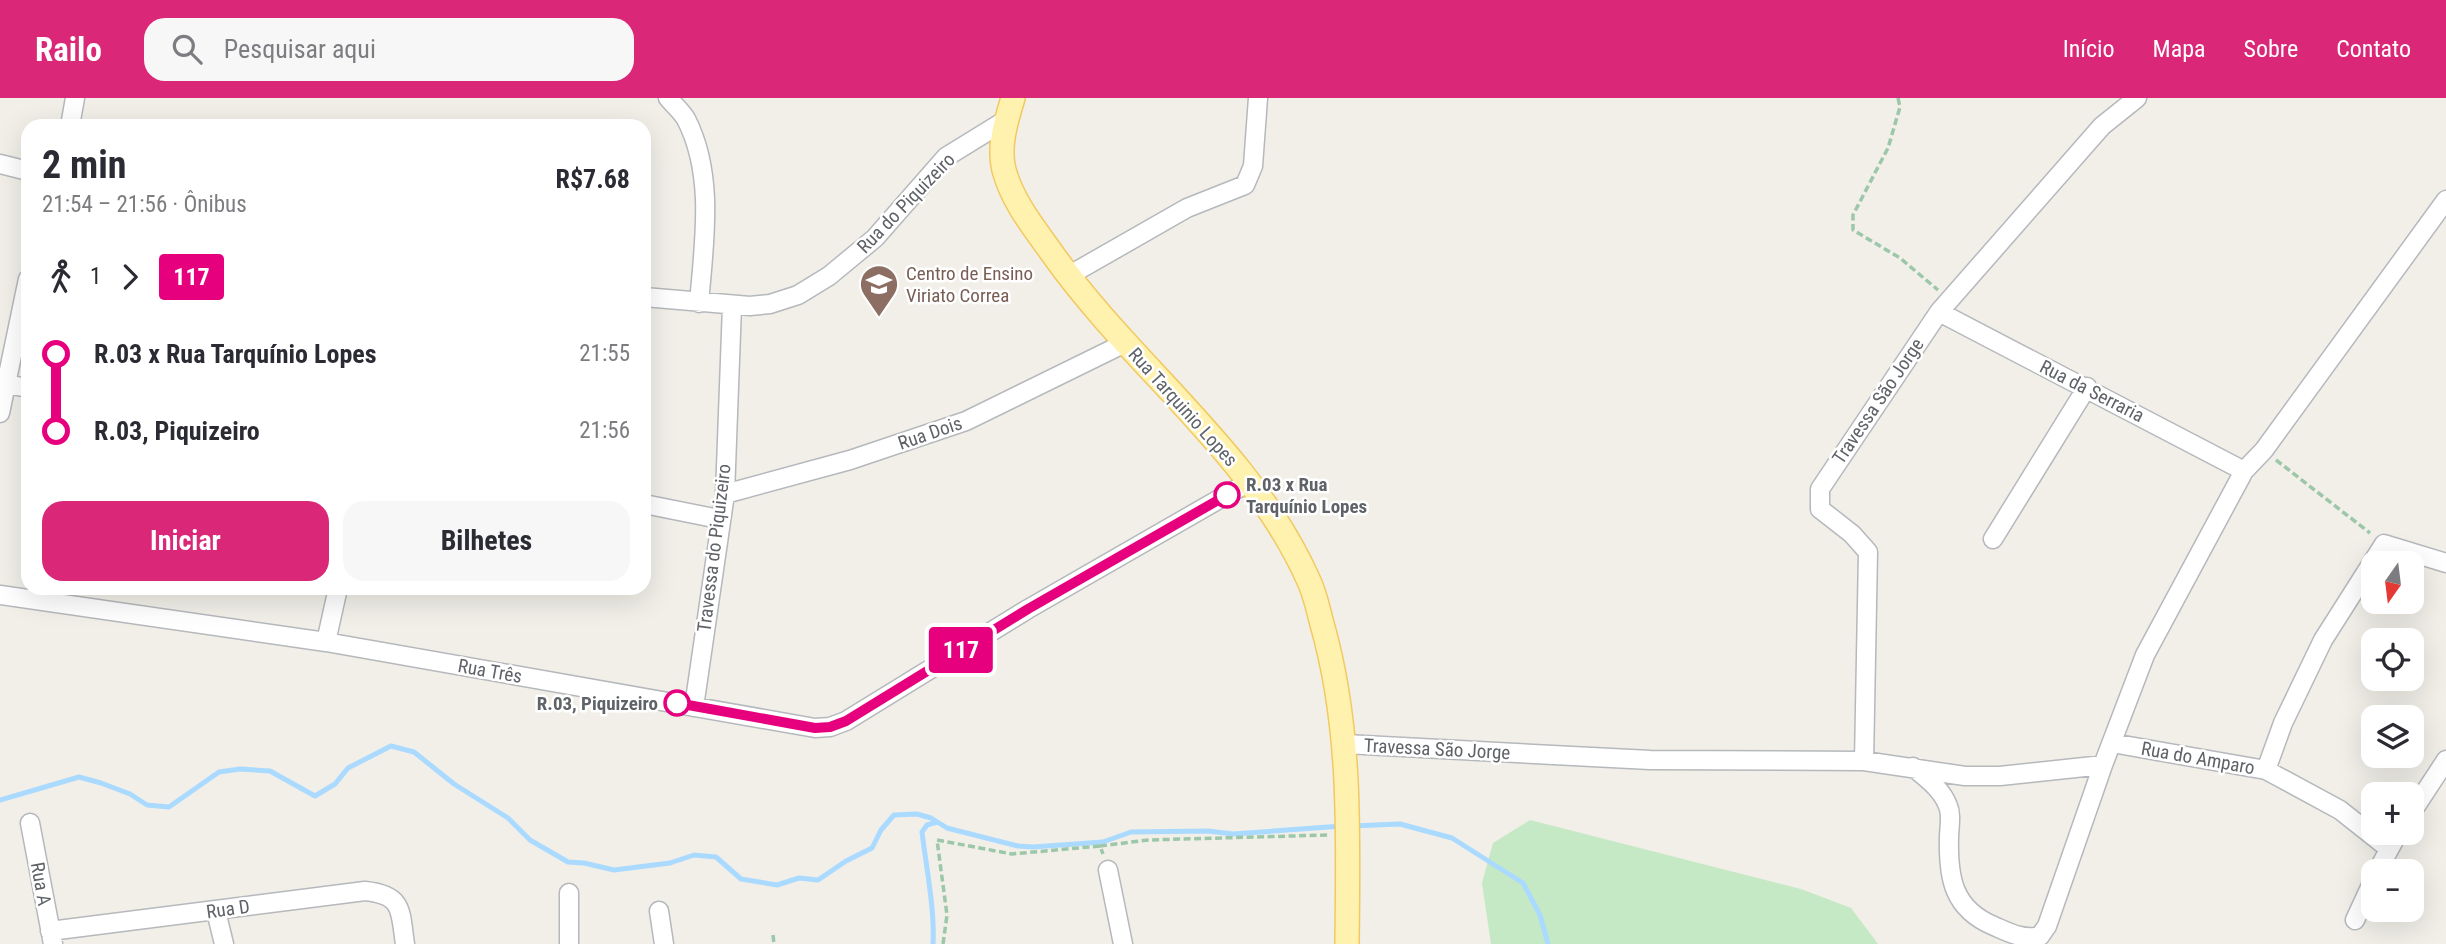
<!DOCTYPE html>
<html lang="pt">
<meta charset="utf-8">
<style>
:root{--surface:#fff;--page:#f7f7f7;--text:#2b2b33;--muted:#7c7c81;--accent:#db2777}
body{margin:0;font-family:"Roboto Condensed",sans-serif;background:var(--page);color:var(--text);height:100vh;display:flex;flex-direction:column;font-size:26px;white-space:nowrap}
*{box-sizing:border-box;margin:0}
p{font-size:23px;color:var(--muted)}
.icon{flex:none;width:38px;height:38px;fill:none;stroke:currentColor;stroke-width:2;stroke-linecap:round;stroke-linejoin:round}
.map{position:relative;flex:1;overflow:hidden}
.details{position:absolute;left:21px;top:21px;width:630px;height:476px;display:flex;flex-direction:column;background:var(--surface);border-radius:21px;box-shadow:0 7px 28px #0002}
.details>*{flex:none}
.badge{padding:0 14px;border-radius:5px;font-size:24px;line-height:46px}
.needle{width:46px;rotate:194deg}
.fabs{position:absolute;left:2361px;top:453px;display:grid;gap:14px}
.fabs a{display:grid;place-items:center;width:63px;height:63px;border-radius:14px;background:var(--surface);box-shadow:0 7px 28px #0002;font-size:35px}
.map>.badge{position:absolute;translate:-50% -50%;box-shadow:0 0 0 4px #fff}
.legs{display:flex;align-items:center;gap:10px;height:77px;padding:0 21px;font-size:23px}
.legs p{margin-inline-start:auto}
.head{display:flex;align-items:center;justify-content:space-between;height:119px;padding:0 21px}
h1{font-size:38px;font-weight:700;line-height:52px}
.button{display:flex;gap:14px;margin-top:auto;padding:14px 21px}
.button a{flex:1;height:80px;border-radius:21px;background:var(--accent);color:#fff;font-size:28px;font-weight:700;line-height:80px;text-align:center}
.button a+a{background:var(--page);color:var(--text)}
ul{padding:0 21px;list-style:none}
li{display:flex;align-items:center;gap:24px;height:77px;font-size:26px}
li i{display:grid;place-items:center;width:10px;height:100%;margin:0 9px;background:currentColor}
li i::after{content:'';width:18px;height:18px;margin:-9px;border:5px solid;border-radius:50%;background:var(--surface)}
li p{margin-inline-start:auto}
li:first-child i{background:linear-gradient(#0000 50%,currentColor 0)}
li:last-child i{background:linear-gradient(currentColor 50%,#0000 0)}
header{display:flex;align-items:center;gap:42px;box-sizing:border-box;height:98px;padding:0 35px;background:var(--accent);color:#fff}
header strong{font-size:33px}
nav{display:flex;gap:38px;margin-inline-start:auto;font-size:24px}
.search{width:490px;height:63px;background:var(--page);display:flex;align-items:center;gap:18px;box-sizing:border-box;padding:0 24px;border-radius:21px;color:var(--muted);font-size:26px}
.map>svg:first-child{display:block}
.green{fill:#c5e8c5}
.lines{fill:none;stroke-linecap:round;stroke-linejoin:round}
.stream{stroke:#aadaff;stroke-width:5}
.minor-casing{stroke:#b5b8bc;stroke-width:21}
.major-casing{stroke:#f2c960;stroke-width:26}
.path{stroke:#9cc7a9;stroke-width:3.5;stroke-dasharray:7 3.5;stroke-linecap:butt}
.minor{stroke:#fff;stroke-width:18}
.major{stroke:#fff2af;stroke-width:23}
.line-1-casing{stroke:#fff;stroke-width:16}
.line-1{stroke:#e6007e;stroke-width:10}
.stop-1-dot{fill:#fff;stroke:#e6007e;stroke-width:3.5}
.labels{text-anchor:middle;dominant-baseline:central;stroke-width:5;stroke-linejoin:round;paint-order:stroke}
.street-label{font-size:19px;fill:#5f6368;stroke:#fff}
.education-label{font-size:19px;fill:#785e54;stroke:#fff;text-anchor:start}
.stop-label{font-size:19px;font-weight:bold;fill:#5f6368;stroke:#fff;text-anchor:start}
</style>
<header>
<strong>Railo</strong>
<div class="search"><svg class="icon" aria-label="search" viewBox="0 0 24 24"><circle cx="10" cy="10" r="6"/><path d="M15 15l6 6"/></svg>Pesquisar aqui</div>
<nav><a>Início</a><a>Mapa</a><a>Sobre</a><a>Contato</a></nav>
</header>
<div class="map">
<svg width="2446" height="846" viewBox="0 0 2446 846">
<rect width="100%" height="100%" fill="#f1efe8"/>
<path class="green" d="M1530,722L1801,791L1851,810L1878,846H1491L1482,785L1493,745Z"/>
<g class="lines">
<path class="stream" d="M0,702L79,679L101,685L130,696L147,707L169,709L219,674L240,671L270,673L315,698L335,686L348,670L391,648L414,654L454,686L508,720L530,742L568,764L584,765L614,772L670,765L694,757L716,759L741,781L777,787L799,780L818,782L846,763L872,750L881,732L894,717L917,716L931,720L947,730L1018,748L1033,749L1103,744L1131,734L1208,733L1233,736L1342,728
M1352,728L1400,726L1452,740L1523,785L1540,817L1548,846
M933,846C935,812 926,768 922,734L927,727L937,724"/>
<g class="minor-casing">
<path id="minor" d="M668,0C674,7 682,14 686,21C715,77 704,145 699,205
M70,28L75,0
M0,66L28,73
M1068,178L1187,110L1245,87L1253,68L1258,0
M644,199L750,208L770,206L798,197L829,178L875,140L946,59L1006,22
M1939,214L2244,373
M6,286L28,290
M0,315L28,181
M725,396L850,362L966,323L1125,245
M644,406L719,421
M1993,441L2087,289
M0,497L326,544L815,630L830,629L846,623L1028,511L1249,384
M326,544L338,490
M694,609L725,396L732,208
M2112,645L2266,672L2340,712L2388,750
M1345,646L1650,662L1864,663L1965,678H2000L2103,667
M1864,663L1868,454L1852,436L1820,411V391L1939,214L2102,28L2137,0
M1913,669C1926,680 1942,691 1948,708C1952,717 1949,730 1949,740C1948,780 1953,811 1994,828C2010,835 2023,842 2040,838L2047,828L2103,667L2145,557L2244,373L2264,352L2446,102
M2266,672L2283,625L2323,542L2384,446L2446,465
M2412,714L2446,662
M30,725L53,846
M1108,772L1123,846
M2377,774L2398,735
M569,795V846
M216,813L224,846
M659,813L664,846
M2355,822L2373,783
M50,833L365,793C404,797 400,813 405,846"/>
</g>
<g class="major-casing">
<path id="major" d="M1013,0C1006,23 998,49 1004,72C1013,105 1035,131 1054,158C1134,270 1251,354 1308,481C1315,495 1318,511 1322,526C1352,631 1348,738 1347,846"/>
</g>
<path class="path" d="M1898,0L1900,9L1888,50L1853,117V132L1900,160L1938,192
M2276,362L2370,435
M1100,748L1148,742L1328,737
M773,837L774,846
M943,846L947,817L937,742L1012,756L1100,748L1103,756"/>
<use href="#minor" class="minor"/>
<use href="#major" class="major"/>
</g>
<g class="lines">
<g class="line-1-casing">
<path id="line-1" d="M677,605L815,630L830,629L846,623L1028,511L1227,397"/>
</g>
<use href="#line-1" class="line-1"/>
</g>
<defs>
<g id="school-pin" transform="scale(2.0125)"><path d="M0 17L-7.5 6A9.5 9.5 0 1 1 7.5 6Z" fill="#8d6e63" stroke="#fff"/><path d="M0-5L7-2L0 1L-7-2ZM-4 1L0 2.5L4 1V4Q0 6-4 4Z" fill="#fff"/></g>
</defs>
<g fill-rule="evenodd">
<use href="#school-pin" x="879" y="186"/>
</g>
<g class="stop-1-dot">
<circle cx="1227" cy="397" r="12"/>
<circle cx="677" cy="605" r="12"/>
</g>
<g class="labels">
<g class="street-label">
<text transform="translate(906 105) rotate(-46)">Rua do Piquizeiro</text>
<text transform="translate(2092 293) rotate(27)">Rua da Serraria</text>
<text transform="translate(1878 303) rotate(-56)">Travessa São Jorge</text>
<text transform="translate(1183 309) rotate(48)">Rua Tarquinio Lopes</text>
<text transform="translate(930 335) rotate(-19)">Rua Dois</text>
<text transform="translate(714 450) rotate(-83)">Travessa do Piquizeiro</text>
<text transform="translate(490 573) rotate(10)">Rua Três</text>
<text transform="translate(1437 651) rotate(3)">Travessa São Jorge</text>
<text transform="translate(2198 660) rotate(10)">Rua do Amparo</text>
<text transform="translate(41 786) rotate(80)">Rua A</text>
<text transform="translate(228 811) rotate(-8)">Rua D</text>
</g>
<g class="education-label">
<text x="906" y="175">Centro de Ensino<tspan x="906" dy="22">Viriato Correa</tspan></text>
</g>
<g class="stop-label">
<text x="1246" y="386">R.03 x Rua<tspan x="1246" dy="22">Tarquínio Lopes</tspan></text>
<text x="658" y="605" text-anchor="end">R.03, Piquizeiro</text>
</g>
</g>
</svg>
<div class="fabs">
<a><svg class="needle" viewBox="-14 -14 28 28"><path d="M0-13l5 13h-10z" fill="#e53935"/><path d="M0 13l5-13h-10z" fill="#7c7c81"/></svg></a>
<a><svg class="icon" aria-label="locate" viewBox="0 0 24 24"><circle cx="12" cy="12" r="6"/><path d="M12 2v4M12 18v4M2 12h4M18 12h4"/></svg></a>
<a><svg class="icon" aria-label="layers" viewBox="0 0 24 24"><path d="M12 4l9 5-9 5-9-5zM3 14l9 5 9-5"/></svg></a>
<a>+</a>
<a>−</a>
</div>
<b class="badge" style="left:961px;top:552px;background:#e6007e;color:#fff">117</b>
<section class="details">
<div class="head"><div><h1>2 min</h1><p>21:54 – 21:56 · Ônibus</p></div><b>R$7.68</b></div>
<div class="legs"><svg class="icon" aria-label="walk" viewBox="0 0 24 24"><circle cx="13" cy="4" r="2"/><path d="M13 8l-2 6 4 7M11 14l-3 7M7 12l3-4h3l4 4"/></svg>1<svg class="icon" aria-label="forward" viewBox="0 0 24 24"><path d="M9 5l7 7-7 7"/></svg><b class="badge" style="background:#e6007e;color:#fff">117</b></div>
<ul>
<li><i style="color:#e6007e"></i><b>R.03 x Rua Tarquínio Lopes</b><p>21:55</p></li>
<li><i style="color:#e6007e"></i><b>R.03, Piquizeiro</b><p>21:56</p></li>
</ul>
<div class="button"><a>Iniciar</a><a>Bilhetes</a></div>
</section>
</div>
